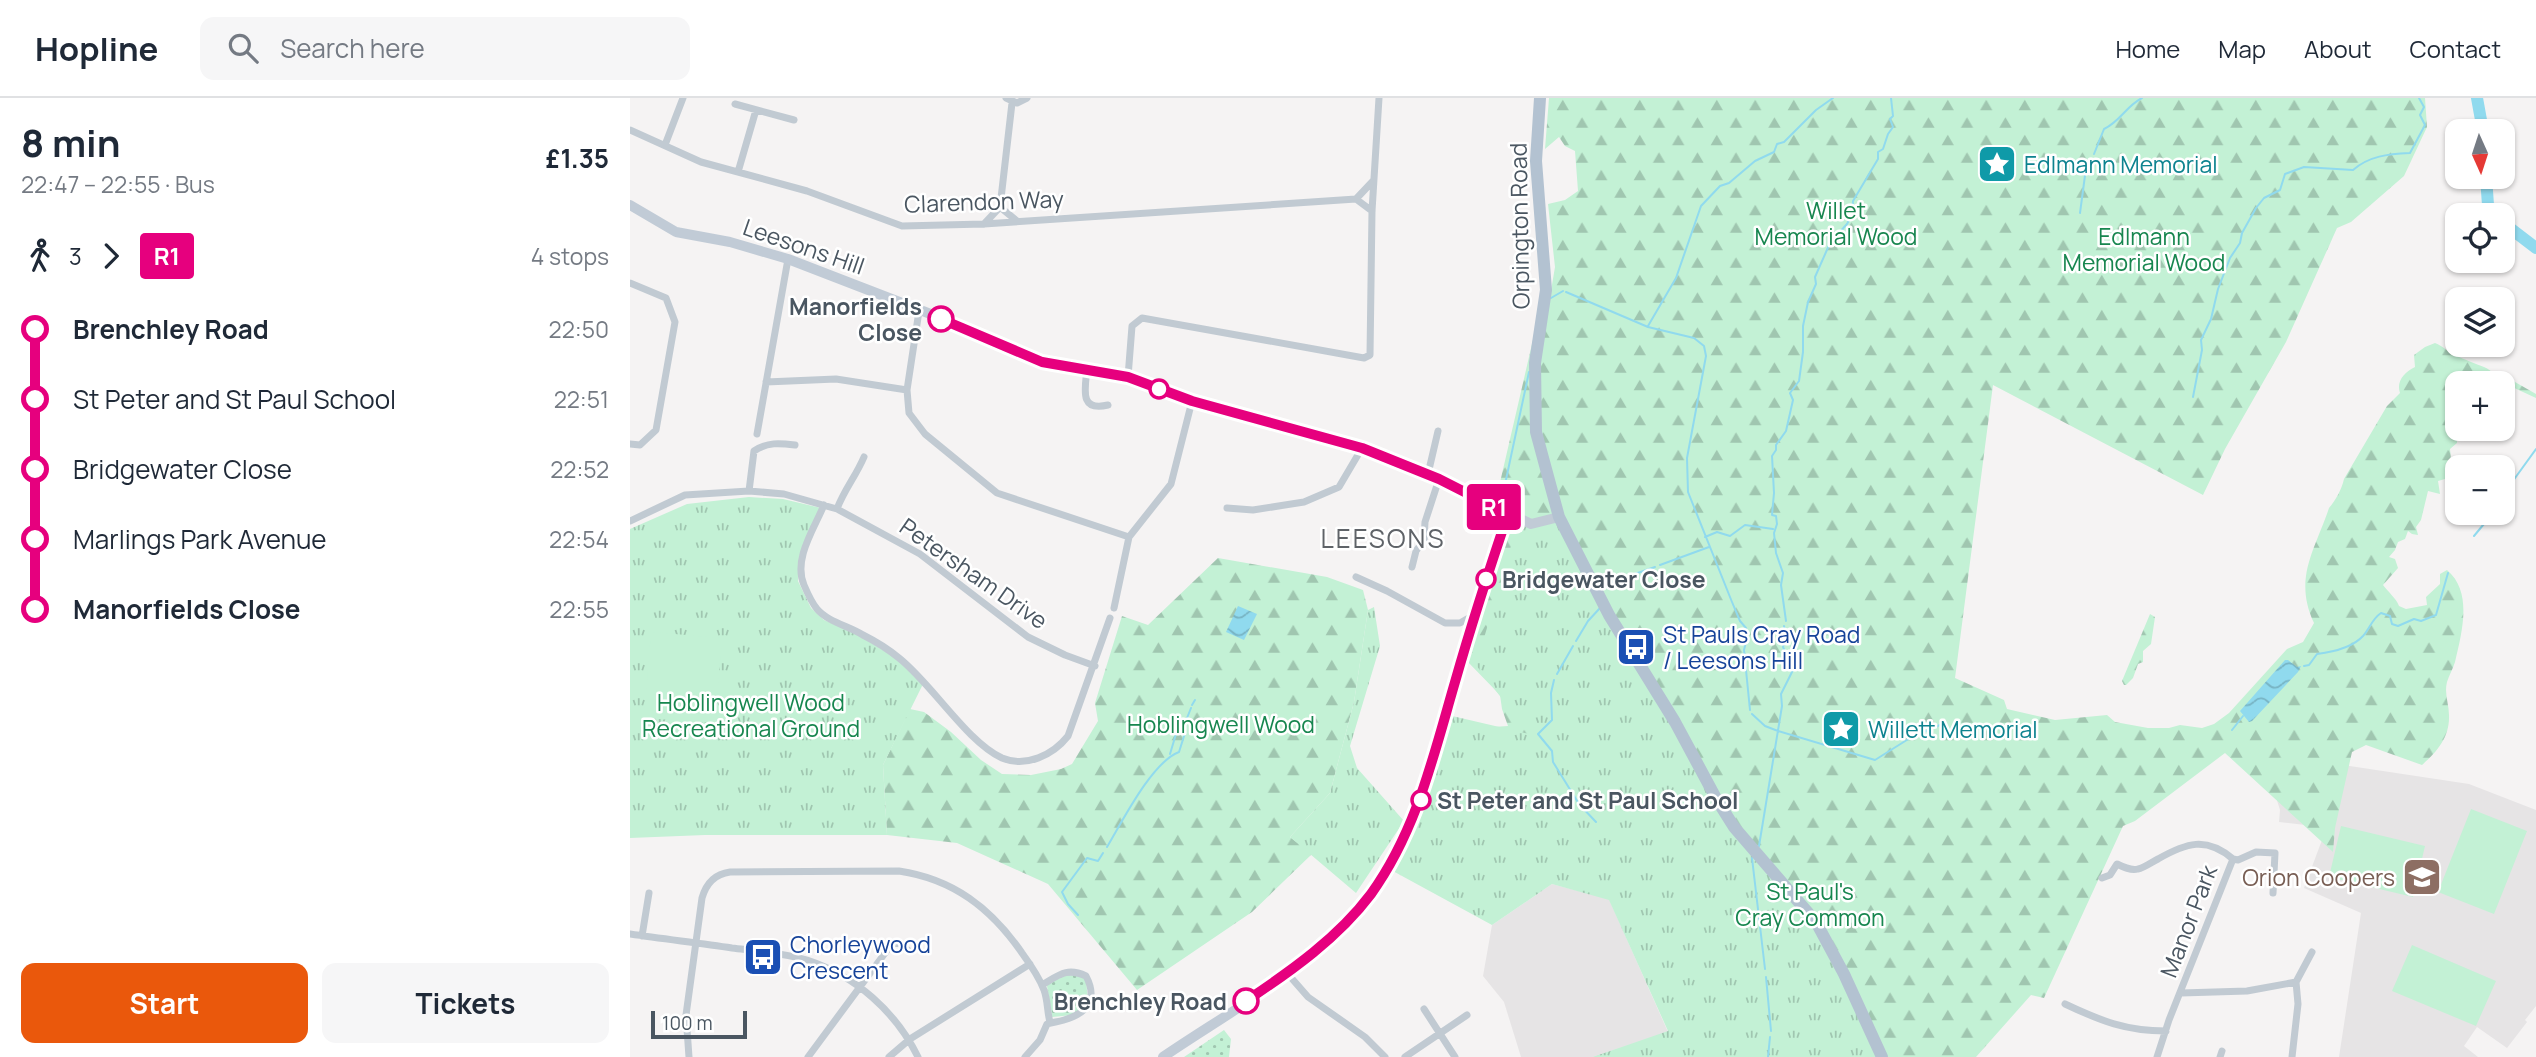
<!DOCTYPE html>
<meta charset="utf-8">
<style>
:root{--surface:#fff;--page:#f6f6f7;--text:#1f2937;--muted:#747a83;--line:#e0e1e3;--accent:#ea580c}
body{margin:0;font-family:Manrope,sans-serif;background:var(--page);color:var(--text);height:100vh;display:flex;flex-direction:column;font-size:26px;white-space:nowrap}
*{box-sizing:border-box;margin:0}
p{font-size:23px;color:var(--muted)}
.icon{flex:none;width:38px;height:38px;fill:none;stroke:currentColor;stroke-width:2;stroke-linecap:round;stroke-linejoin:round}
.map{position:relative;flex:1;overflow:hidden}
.side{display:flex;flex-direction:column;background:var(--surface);width:630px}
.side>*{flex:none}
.badge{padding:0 14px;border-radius:5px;font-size:24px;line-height:46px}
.needle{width:46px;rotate:177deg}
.controls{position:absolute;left:1815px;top:21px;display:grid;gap:14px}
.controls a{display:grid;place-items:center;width:70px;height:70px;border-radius:14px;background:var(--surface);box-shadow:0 2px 5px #0004;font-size:35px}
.scale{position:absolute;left:21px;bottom:18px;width:96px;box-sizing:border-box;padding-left:7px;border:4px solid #4a5661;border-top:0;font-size:19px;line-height:24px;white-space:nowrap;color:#4a5661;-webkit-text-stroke:5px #fff;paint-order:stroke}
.map>.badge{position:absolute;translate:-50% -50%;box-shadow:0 0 0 4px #fff}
.legs{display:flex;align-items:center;gap:10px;height:77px;padding:0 21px;font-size:23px}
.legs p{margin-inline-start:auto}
.headline{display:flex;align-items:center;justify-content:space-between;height:119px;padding:0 21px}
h1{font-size:38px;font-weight:700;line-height:52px}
.cta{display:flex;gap:14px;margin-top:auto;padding:14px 21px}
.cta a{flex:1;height:80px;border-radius:14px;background:var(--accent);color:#fff;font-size:28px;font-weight:700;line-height:80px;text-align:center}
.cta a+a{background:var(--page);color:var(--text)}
ul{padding:0 21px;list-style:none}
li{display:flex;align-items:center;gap:24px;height:70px;font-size:26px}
li i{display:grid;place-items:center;width:10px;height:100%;margin:0 9px;background:currentColor}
li i::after{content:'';width:18px;height:18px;margin:-9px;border:5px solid;border-radius:50%;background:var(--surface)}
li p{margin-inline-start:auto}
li:first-child i{background:linear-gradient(#0000 50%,currentColor 0)}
li:last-child i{background:linear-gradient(currentColor 50%,#0000 0)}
header{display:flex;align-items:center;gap:42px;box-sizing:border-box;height:98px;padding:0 35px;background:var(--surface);border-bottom:2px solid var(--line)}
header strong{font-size:33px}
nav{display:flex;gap:38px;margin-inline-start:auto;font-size:24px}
.search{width:490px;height:63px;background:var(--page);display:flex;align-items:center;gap:18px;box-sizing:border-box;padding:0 24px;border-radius:14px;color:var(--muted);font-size:26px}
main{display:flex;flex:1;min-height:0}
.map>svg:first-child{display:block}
.education{fill:#e6e4e5}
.grass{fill:url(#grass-dots)}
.forest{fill:url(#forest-firs)}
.park{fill:url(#park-tufts)}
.pitch{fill:#c3f1d5}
.water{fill:url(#water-waves)}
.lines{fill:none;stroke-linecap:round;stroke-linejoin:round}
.stream{stroke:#90daee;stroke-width:2}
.river{stroke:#90daee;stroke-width:12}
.street{stroke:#c1cad2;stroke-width:7}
.secondary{stroke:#c1cbd6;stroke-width:10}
.primary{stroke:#b3c2d1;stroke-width:12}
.line-1-casing{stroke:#fff;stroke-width:16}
.line-1{stroke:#e6007e;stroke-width:10}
.stop-1-dot{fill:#fff;stroke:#e6007e;stroke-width:3.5}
.labels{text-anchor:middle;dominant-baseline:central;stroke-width:5;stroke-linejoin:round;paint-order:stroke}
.culture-label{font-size:23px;fill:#0d838f;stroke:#fff;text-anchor:start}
.street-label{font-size:23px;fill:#4a5661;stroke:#fff}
.park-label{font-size:23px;fill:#17864f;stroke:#fff}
.stop-label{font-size:23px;font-weight:bold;fill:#4a5661;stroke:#fff;text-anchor:end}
.transit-label{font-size:23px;fill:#164399;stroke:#fff;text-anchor:start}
.education-label{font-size:23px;fill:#785e54;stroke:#fff;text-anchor:end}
.quarter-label{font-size:26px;letter-spacing:2px;fill:#5f6368;stroke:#fff}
</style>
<header>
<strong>Hopline</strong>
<div class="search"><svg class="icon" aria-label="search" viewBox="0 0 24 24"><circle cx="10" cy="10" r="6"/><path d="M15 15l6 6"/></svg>Search here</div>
<nav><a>Home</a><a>Map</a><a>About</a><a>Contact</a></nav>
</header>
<main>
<section class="side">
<div class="headline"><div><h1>8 min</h1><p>22:47 – 22:55 · Bus</p></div><b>£1.35</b></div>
<div class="legs"><svg class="icon" aria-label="walk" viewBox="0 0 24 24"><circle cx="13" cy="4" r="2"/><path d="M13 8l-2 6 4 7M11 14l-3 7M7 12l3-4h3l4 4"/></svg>3<svg class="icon" aria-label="forward" viewBox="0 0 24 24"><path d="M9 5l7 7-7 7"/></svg><b class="badge" style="background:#e6007e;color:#fff">R1</b><p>4 stops</p></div>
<ul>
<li><i style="color:#e6007e"></i><b>Brenchley Road</b><p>22:50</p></li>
<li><i style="color:#e6007e"></i><span>St Peter and St Paul School</span><p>22:51</p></li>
<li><i style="color:#e6007e"></i><span>Bridgewater Close</span><p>22:52</p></li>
<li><i style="color:#e6007e"></i><span>Marlings Park Avenue</span><p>22:54</p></li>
<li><i style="color:#e6007e"></i><b>Manorfields Close</b><p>22:55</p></li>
</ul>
<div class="cta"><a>Start</a><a>Tickets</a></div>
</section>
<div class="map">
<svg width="1906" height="959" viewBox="0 0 1906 959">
<defs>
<pattern id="grass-dots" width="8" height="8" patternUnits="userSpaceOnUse" patternTransform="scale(1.75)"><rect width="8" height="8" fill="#c3f1d5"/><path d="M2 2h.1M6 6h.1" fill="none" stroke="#a0c6b0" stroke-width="1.8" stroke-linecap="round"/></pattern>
<pattern id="forest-firs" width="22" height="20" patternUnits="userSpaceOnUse" patternTransform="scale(1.75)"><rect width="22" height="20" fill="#c3f1d5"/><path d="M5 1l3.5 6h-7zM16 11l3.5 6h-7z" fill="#a0c6b0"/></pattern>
<pattern id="park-tufts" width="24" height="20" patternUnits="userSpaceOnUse" patternTransform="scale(1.75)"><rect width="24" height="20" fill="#c3f1d5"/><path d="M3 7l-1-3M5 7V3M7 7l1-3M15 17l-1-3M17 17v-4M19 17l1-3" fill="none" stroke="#a0c6b0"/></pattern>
<pattern id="water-waves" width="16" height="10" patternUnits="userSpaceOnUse" patternTransform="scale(1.75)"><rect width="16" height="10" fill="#90daee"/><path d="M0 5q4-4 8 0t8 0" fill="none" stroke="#78b4c4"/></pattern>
</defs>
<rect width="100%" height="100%" fill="#f5f3f3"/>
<path class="education" d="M1713,667L1839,686L1906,712V908L1895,922L1897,924L1877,950L1847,929L1834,948L1848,959H1709L1731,815L1674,790L1692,742L1684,728L1649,724L1650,712L1645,696Z
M922,786L979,801L1038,934L963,959H891L874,904L853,878L862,827Z"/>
<path class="grass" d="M443,875L456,881L458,904L443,917L422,919L417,888L419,884Z
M594,932L601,941L599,959H554Z"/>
<path class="forest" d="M919,0H1795L1797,29L1774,78L1721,124L1707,130L1656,244L1595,351L1573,397L1363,287L1325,580L1374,602L1377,611L1425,622L1477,617L1485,624L1518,630H1539L1550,627L1572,630L1584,626L1599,615L1657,551L1673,544L1684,525C1663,480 1685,452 1699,410C1705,403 1712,391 1714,381L1757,308L1770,295C1766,284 1774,274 1785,269L1784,257L1795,249L1805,245C1813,248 1818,254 1824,257C1834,261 1846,266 1854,269C1864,273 1866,282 1878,280L1906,296V300L1867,282H1859L1858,285H1827V331H1838L1827,336V345L1820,351L1821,361L1817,369L1822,379L1808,383L1810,396L1798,393L1791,422L1786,429L1788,437L1782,436L1778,433L1775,441L1768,444L1765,452L1759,459L1765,461L1768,470L1753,487C1758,494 1766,500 1769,508L1776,511L1797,507L1796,499L1810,486V476L1817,472C1843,494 1832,534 1825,564C1823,571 1819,577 1817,584C1814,596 1819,606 1819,617C1820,639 1807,654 1792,667L1736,647L1722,654L1705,730L1703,754L1595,655L1505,723L1493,728L1414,900L1401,897L1346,959H963L1065,925L1008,830L862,629L878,628L872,611L870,597L836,562L878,413L865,406L905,233L914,234L925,169L918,106L935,102L948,93L945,53L935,48L929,39L915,51Z
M588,460L697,479L733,492L738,512L724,604L700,695L660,739L682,756L622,814L507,892L418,786L327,745L257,737L253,667L280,611L294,614L321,634L351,662L372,676L401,677L431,671L442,666L468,623L465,605L492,518L518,527Z
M1520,516L1525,519L1521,546L1513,553V564L1508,566L1503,580L1496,587H1494L1492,583Z"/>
<path class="park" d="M119,399L153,401L191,410L169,459L168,483L181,510L194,522L227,536L264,559L293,586L253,667L257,737H75L0,740V431L57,406Z
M928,424L1092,718L1184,827L1248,959H963L1038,933L979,802L922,786L862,827L761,772L818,617L899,636L846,567L888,425L905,431Z
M744,509L750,548L720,648L727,670L774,723L726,795L660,739L700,695L724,604L738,512Z"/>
<path class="pitch" d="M21,534L92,540L85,625L14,620Z
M1841,711L1897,733L1864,816L1808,794Z
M1711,728L1795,748L1783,799L1699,779Z
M1782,847L1866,883L1846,928L1762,893Z"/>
<path class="water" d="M608,508L627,516L614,542L596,534Z
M1655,562H1658L1667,569L1671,568L1668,574L1622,623L1619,624L1610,613Z"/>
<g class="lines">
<path class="stream" d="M1464,56L1474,31C1491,23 1496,8 1512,0
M1450,115L1456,70L1461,62
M936,194L1018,229L1064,240L1074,248L1076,258L1057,360L1058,394L1102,504L1110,523L1116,530L1117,540L1114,552L1120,612
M921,200L933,193
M1018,228L1046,180L1071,108L1090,88L1099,85L1125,63L1144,54L1147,46L1154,44L1186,12L1203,0
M1563,299L1572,252L1571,242L1581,221L1588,191L1600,160L1610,145L1612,135L1626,110L1634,100L1650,92L1655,76L1674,69L1723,72C1739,58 1758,56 1780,55L1795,27L1790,17L1794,9L1789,0
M1872,398L1906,351
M871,405L899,274
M1844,438L1863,415
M1075,439L1087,434L1100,438L1115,427L1143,431
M1030,467L1079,449
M970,488L1025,469
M1156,523L1151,487L1153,475L1146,455L1144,435L1147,426L1146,418L1142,417L1144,395L1142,358L1146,352V347L1156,333L1163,302L1160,295L1169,283L1173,254V228L1178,204L1186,186L1185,179L1200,145L1217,126L1222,117L1223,103L1248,61V54L1253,51L1258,36L1263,29L1260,21L1263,18L1261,0
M946,543L958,523L970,510
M1674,568L1679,567L1687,556C1703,554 1722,550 1733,538C1740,530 1742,521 1751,515L1760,518L1762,526L1768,528L1784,521L1791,523L1806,517L1818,475
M927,576L943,548
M924,582L921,595L922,622L908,636L922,653L923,664L949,706L966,724
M562,607L565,602
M1122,616L1135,628L1148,633L1245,662L1280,640L1310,627
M1602,632L1613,618
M540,656L546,636L551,635L561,610
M1129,748L1152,608L1151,596L1163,572L1153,549L1156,539L1154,528
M477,749C492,724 522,664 549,654L555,635H551
M1122,760L1135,871
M448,817L438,806L432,794L457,760L468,763L473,755
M1136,879L1141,933
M1138,959L1140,939"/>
<path class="river" d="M1847,0L1853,33
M1856,79L1858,107L1867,117
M1872,124L1906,150"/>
<path class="street" d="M376,0L387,5L397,0
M105,6L164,22
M0,32L71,64L177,93L272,128L354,126L726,101L742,113
M35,47L53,0
M108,74L126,12
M726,101L743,83
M370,109L387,123
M354,126L370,109L382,5
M0,185L36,200L45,224L26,332L10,347L0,346
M289,213L277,292L279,315L295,336L367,395L499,439L541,386L562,303
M457,271C455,291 449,314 478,307
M498,279L502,228L512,220L734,260L740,257L742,113L749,0
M136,284L206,281L277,292
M127,336L158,161
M798,376L808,333
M119,393L124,353C138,344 149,345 165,347
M194,407C184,431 163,461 174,487C177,494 182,505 187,511C198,524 219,528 233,537C245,543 258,551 269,560C302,586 337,644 372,660C396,670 423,657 438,638L480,520
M597,410L623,412L674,404L709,389L732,350
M207,411C214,392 226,378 234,359
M0,423L55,397L119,393L154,396L207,411L290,456L398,539L435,557L465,568
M782,469L786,453L794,442L795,424L809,381
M726,479L757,493L815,525H830L844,517
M484,510L499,439
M1603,761L1608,762L1626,754L1645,755L1643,795
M1472,780L1480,777L1487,766C1493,769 1501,773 1508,771C1514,770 1522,764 1528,761C1556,745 1576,738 1603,761L1539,922L1527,959
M0,836C34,841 68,845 102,850C127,853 153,855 177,862C226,878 266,914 288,959
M12,838L19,795
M657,875L678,899L735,939L755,959
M1551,895L1617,893L1666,884L1682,854
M1435,906C1471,923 1496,933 1536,933
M794,911L825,959
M59,959L56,917L72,800C76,786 85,776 100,774L269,773C323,781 361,810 392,855C400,866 409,879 414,892C418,903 417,914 420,924
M178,959L261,847L267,844L278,852
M259,959L280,941L400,866
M395,959L410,942L417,926C423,924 428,924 434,922C458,915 468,901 456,878C437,869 429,877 412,887
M775,959L837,917
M1590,959L1592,953
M1662,959L1668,906L1666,884"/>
<path class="secondary" d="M0,107L46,134L100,144L158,161L342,232L412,264L498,279L562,303L732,350L809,381L901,426L929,419
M533,959C593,918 662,881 713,827C786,750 801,667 829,569C844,517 861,467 878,417"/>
<path class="primary" d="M910,0L906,63L916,192L905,265L906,334L929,419L979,517L1045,624L1087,702L1104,729L1186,824L1214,876L1252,959"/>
</g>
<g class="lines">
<g class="line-1-casing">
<path id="line-1" d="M311,221L412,264L498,279L562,303L732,350L809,381L878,416C859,472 841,528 825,584C803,659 787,732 741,796C708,840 661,873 616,903"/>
</g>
<use href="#line-1" class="line-1"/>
</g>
<defs>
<g id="sight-square" transform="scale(2.0125)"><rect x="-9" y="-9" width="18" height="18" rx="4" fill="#0f9aa8" stroke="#fff"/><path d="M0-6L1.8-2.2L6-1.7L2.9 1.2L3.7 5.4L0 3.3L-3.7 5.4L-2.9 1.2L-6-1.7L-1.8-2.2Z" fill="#fff"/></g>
<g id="bus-square" transform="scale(2.0125)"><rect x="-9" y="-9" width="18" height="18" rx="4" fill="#1a4fb4" stroke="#fff"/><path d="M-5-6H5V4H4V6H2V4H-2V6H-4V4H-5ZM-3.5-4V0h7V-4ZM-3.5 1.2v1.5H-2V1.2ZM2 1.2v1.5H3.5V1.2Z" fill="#fff"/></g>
<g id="school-square" transform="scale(2.0125)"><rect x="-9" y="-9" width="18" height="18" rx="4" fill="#8d6e63" stroke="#fff"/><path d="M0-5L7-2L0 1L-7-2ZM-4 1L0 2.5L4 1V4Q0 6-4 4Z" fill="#fff"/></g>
</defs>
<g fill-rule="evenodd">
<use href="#sight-square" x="1367" y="66"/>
<use href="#bus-square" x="1006" y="549"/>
<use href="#sight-square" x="1211" y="631"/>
<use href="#school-square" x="1792" y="779"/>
<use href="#bus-square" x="133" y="859"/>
</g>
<g class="stop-1-dot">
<circle cx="311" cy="221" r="12"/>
<circle cx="529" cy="291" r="9"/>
<circle cx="856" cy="481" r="9"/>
<circle cx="791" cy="702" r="9"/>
<circle cx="616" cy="903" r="12"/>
</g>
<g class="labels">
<g class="culture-label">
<text x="1394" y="66">Edlmann Memorial</text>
<text x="1238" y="631">Willett Memorial</text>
</g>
<g class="street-label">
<text transform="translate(354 103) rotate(-2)">Clarendon Way</text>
<text transform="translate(889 128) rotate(-91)">Orpington Road</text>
<text transform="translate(174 148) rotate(19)">Leesons Hill</text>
<text transform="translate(344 475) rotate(35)">Petersham Drive</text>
<text transform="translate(1558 823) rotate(-69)">Manor Park</text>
</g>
<g class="park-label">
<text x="1206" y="112">Willet<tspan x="1206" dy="26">Memorial Wood</tspan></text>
<text x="1514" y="138">Edlmann<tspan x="1514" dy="26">Memorial Wood</tspan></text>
<text x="121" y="604">Hoblingwell Wood<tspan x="121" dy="26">Recreational Ground</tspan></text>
<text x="591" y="626">Hoblingwell Wood</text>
<text x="1180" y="793">St Paul's<tspan x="1180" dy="26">Cray Common</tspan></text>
</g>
<g class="stop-label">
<text x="292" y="208">Manorfields<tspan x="292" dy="26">Close</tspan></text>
<text x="872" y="481" text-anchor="start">Bridgewater Close</text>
<text x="807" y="702" text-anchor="start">St Peter and St Paul School</text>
<text x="597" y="903">Brenchley Road</text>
</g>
<g class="transit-label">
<text x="1033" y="536">St Pauls Cray Road<tspan x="1033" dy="26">/ Leesons Hill</tspan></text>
<text x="160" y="846">Chorleywood<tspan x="160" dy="26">Crescent</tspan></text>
</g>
<g class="education-label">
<text x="1765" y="779">Orion Coopers</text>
</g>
<g class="quarter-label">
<text x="753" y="440">LEESONS</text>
</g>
</g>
</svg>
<div class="controls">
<a><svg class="needle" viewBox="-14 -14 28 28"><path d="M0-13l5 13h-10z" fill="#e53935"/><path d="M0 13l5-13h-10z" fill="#747a83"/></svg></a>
<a><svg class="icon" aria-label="locate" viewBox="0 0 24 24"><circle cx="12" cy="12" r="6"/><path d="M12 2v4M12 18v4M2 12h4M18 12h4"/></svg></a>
<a><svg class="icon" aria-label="layers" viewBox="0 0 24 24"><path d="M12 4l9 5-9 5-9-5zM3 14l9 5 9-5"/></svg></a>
<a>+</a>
<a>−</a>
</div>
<div class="scale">100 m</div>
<b class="badge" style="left:864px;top:409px;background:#e6007e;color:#fff">R1</b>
</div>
</main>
